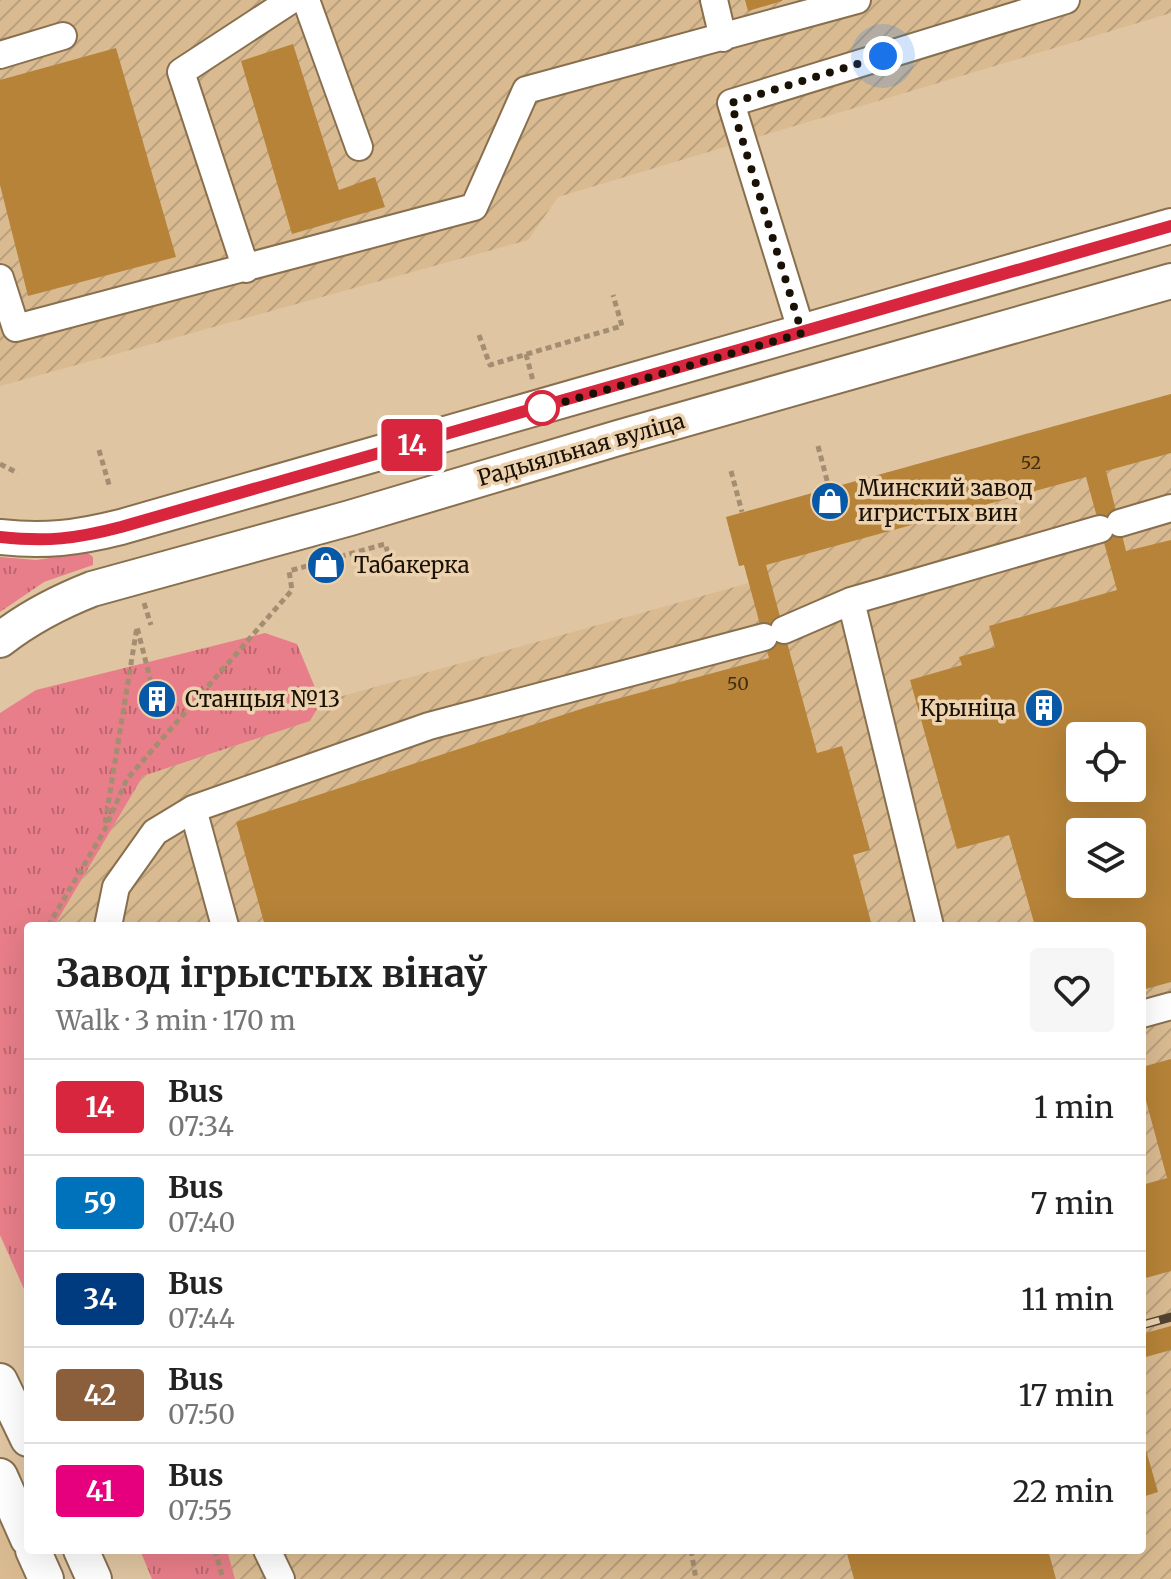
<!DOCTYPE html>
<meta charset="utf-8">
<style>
:root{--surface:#fff;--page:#f6f6f6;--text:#222;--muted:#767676;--line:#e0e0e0}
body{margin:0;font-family:Merriweather,serif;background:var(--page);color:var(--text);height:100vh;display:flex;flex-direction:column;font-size:30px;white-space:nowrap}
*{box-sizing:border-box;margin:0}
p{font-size:26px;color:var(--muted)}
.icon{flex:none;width:44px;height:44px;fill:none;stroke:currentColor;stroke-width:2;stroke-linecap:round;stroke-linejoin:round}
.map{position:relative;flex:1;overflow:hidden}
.details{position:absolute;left:24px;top:922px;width:1122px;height:632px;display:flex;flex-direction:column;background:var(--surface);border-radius:8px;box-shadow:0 8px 32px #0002}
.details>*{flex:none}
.badge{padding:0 16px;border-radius:6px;font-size:28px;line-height:52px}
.buttons{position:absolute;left:1066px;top:722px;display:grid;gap:16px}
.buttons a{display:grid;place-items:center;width:80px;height:80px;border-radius:8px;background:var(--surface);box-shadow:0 8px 32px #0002;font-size:40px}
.you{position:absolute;width:40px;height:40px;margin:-20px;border:6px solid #fff;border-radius:50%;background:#1a73e8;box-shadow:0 0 0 12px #1a73e833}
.map>.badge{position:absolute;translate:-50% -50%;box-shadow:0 0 0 4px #fff}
.round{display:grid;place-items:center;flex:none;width:84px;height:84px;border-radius:8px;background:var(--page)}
.overview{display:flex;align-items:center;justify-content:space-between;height:136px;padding:0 32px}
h1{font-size:38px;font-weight:700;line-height:60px}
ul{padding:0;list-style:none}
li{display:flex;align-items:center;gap:24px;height:96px;padding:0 32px;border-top:2px solid var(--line)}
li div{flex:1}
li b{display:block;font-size:30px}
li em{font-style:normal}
li .badge{min-width:88px;font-weight:700;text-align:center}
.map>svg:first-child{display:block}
.built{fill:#dabb91}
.industrial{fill:url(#industrial-furrows);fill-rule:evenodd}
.grass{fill:url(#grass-tufts)}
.building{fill:#b68338;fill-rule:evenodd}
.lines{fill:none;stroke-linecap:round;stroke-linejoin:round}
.minor-casing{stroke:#88704f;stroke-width:30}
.major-casing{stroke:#88704f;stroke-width:38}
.path{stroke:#a48e72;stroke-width:5;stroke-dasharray:6 4;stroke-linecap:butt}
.minor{stroke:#fff;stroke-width:26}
.major{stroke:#fff;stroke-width:34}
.rail-casing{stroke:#524331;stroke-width:9}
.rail{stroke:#edd2af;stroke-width:6;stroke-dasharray:18;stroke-linecap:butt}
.line-casing{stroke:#fff;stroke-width:18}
.line{stroke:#d7263d;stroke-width:12}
.walk{stroke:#1a1105;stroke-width:8;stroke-dasharray:0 14.4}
.stop-dot{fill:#fff;stroke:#d7263d;stroke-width:4}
.labels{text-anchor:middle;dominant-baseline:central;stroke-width:7;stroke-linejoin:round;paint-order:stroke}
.number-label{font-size:18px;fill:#412e12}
.street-label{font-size:22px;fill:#1a1105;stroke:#edd2af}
.poi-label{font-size:22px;fill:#1a1105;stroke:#edd2af;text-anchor:start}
</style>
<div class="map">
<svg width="1171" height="1579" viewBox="0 0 1171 1579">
<defs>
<pattern id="industrial-furrows" width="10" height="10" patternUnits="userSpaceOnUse" patternTransform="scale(2)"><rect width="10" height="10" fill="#dabb91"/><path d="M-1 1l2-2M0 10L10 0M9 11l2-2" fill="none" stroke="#baa07c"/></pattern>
<pattern id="grass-tufts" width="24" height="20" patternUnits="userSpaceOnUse" patternTransform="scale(2)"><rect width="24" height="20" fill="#e87e89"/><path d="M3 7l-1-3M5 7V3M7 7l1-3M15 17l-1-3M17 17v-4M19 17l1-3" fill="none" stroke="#bb666e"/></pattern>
</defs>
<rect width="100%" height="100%" fill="#e0c5a2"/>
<path class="built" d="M0,1521L27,1579H0Z"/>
<path class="industrial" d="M0,0H1171V13L558,197L528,240L0,386Z
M1171,394V1579H235L227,1550H1142V926H54L143,776L310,721L321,702L749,583L744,565L739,566L726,517ZM1080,736H1132V788H1080ZM1080,832H1132V884H1080Z"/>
<path class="grass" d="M88,553L93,557V565L44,582L0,612V557L36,560Z
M265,633L297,644L321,702L310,721L143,776L54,926H28V1298L0,1235V713L36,690Z
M140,1550H227L235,1579H152Z"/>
<path class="building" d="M745,0H782V1L748,11Z
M293,44L339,190L375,177L385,207L292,234L241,61Z
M116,48L176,257L28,296L0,185V80Z
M1171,394V453L1106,471L1126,551L1171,540V982L1142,990V926H1035L1009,835L957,849L910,680L962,665L959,657L995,647L989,626L1117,590L1086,477L766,565L817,753L842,746L870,850L853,855L872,926H265L236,822L587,707L769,658L744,565L739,566L726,517ZM1080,736H1132V788H1080ZM1080,832H1132V884H1080Z
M163,690L167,703L151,709L147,695Z
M1171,1059V1271L1142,1279V1185L1167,1178L1142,1086V1067Z
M1171,1326V1350L1142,1358V1334Z
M1142,1436L1158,1492L1142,1497Z
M846,1550H1048L1056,1579H854Z"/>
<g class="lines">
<g class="minor-casing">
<path id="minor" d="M306,0L359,147
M714,0L723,38
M0,55L63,36
M246,269L181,72L291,0
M0,278L16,328L474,207L526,90L857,0
M802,333L731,103L1066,0
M1120,523L1171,508
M784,630L851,601
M193,809L225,926
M108,926L116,887L155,832L193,809L429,726L764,637
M930,926L851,601L1100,529
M1142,1014L1171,1006
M267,1550L281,1579"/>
</g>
<g class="major-casing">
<path id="major" d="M0,537C45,542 77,538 121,527L1171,226
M0,640C28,618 59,602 92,589L350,518L618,438L1171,281
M0,1381L28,1439
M0,1476L28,1539
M33,1550L46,1579
M81,1550L94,1579"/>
</g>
<path class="path" d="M479,335L490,365L622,326L613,295
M526,354L533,381
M818,446L829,488
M99,450L110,488
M0,464L18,473
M731,471L742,512
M144,603L151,625
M105,823L137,627L152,686
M48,926L104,831L127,779L292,590L289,571L385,544L392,565
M215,1550L223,1579
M691,1550L696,1579"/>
<use href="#minor" class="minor"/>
<use href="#major" class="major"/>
<g class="rail-casing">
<path id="rail" d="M1142,1325L1171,1317"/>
</g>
<use href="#rail" class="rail"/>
</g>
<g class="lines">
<g class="line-casing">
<path id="line" d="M0,537C47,542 75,539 121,527L1171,226"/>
</g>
<use href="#line" class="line"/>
<path class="walk" d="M542,408L540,409L802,333L731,103L883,56"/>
</g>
<defs>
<g id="shop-disc" transform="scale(2)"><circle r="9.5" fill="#0759a7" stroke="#edd2af"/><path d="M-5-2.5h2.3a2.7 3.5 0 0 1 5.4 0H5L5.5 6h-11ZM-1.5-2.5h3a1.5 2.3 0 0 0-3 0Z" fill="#fff"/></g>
<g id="building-disc" transform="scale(2)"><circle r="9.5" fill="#0759a7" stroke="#edd2af"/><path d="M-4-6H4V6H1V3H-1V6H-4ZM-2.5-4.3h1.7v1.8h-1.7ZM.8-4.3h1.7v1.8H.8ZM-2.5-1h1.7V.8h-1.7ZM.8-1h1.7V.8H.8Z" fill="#fff"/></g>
</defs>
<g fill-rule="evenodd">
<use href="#shop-disc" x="830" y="501"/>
<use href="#shop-disc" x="326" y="565"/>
<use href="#building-disc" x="157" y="699"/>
<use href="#building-disc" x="1044" y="708"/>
</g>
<circle class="stop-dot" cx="542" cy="408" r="16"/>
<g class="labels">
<g class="number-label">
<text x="1031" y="462">52</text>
<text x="738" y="683">50</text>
</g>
<g class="street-label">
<text transform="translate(581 449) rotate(-16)">Радыяльная вуліца</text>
</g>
<g class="poi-label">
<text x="858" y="488">Минский завод<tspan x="858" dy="25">игристых вин</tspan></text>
<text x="354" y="565">Табакерка</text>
<text x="185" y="699">Станцыя №13</text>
<text x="1016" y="708" text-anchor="end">Крыніца</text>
</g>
</g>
</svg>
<div class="buttons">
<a><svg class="icon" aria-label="locate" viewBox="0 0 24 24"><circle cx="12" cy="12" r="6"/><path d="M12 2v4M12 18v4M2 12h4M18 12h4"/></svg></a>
<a><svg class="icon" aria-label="layers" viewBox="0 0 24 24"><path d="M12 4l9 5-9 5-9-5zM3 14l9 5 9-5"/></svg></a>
</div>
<div class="you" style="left:883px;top:56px"></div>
<b class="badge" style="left:412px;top:445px;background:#d7263d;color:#fff">14</b>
<section class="details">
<div class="overview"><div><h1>Завод ігрыстых вінаў</h1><p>Walk · 3 min · 170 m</p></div><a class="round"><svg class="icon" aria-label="heart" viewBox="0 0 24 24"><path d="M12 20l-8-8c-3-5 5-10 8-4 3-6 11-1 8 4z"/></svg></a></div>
<ul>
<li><span class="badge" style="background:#d7263d;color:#fff">14</span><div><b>Bus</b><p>07:34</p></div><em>1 min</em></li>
<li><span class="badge" style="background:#0072bc;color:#fff">59</span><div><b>Bus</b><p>07:40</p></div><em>7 min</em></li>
<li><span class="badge" style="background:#003b80;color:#fff">34</span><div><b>Bus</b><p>07:44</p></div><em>11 min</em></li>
<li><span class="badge" style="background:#8b5e3c;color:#fff">42</span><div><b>Bus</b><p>07:50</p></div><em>17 min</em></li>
<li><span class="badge" style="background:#e6007e;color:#fff">41</span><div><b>Bus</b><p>07:55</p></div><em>22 min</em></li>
</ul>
</section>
</div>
